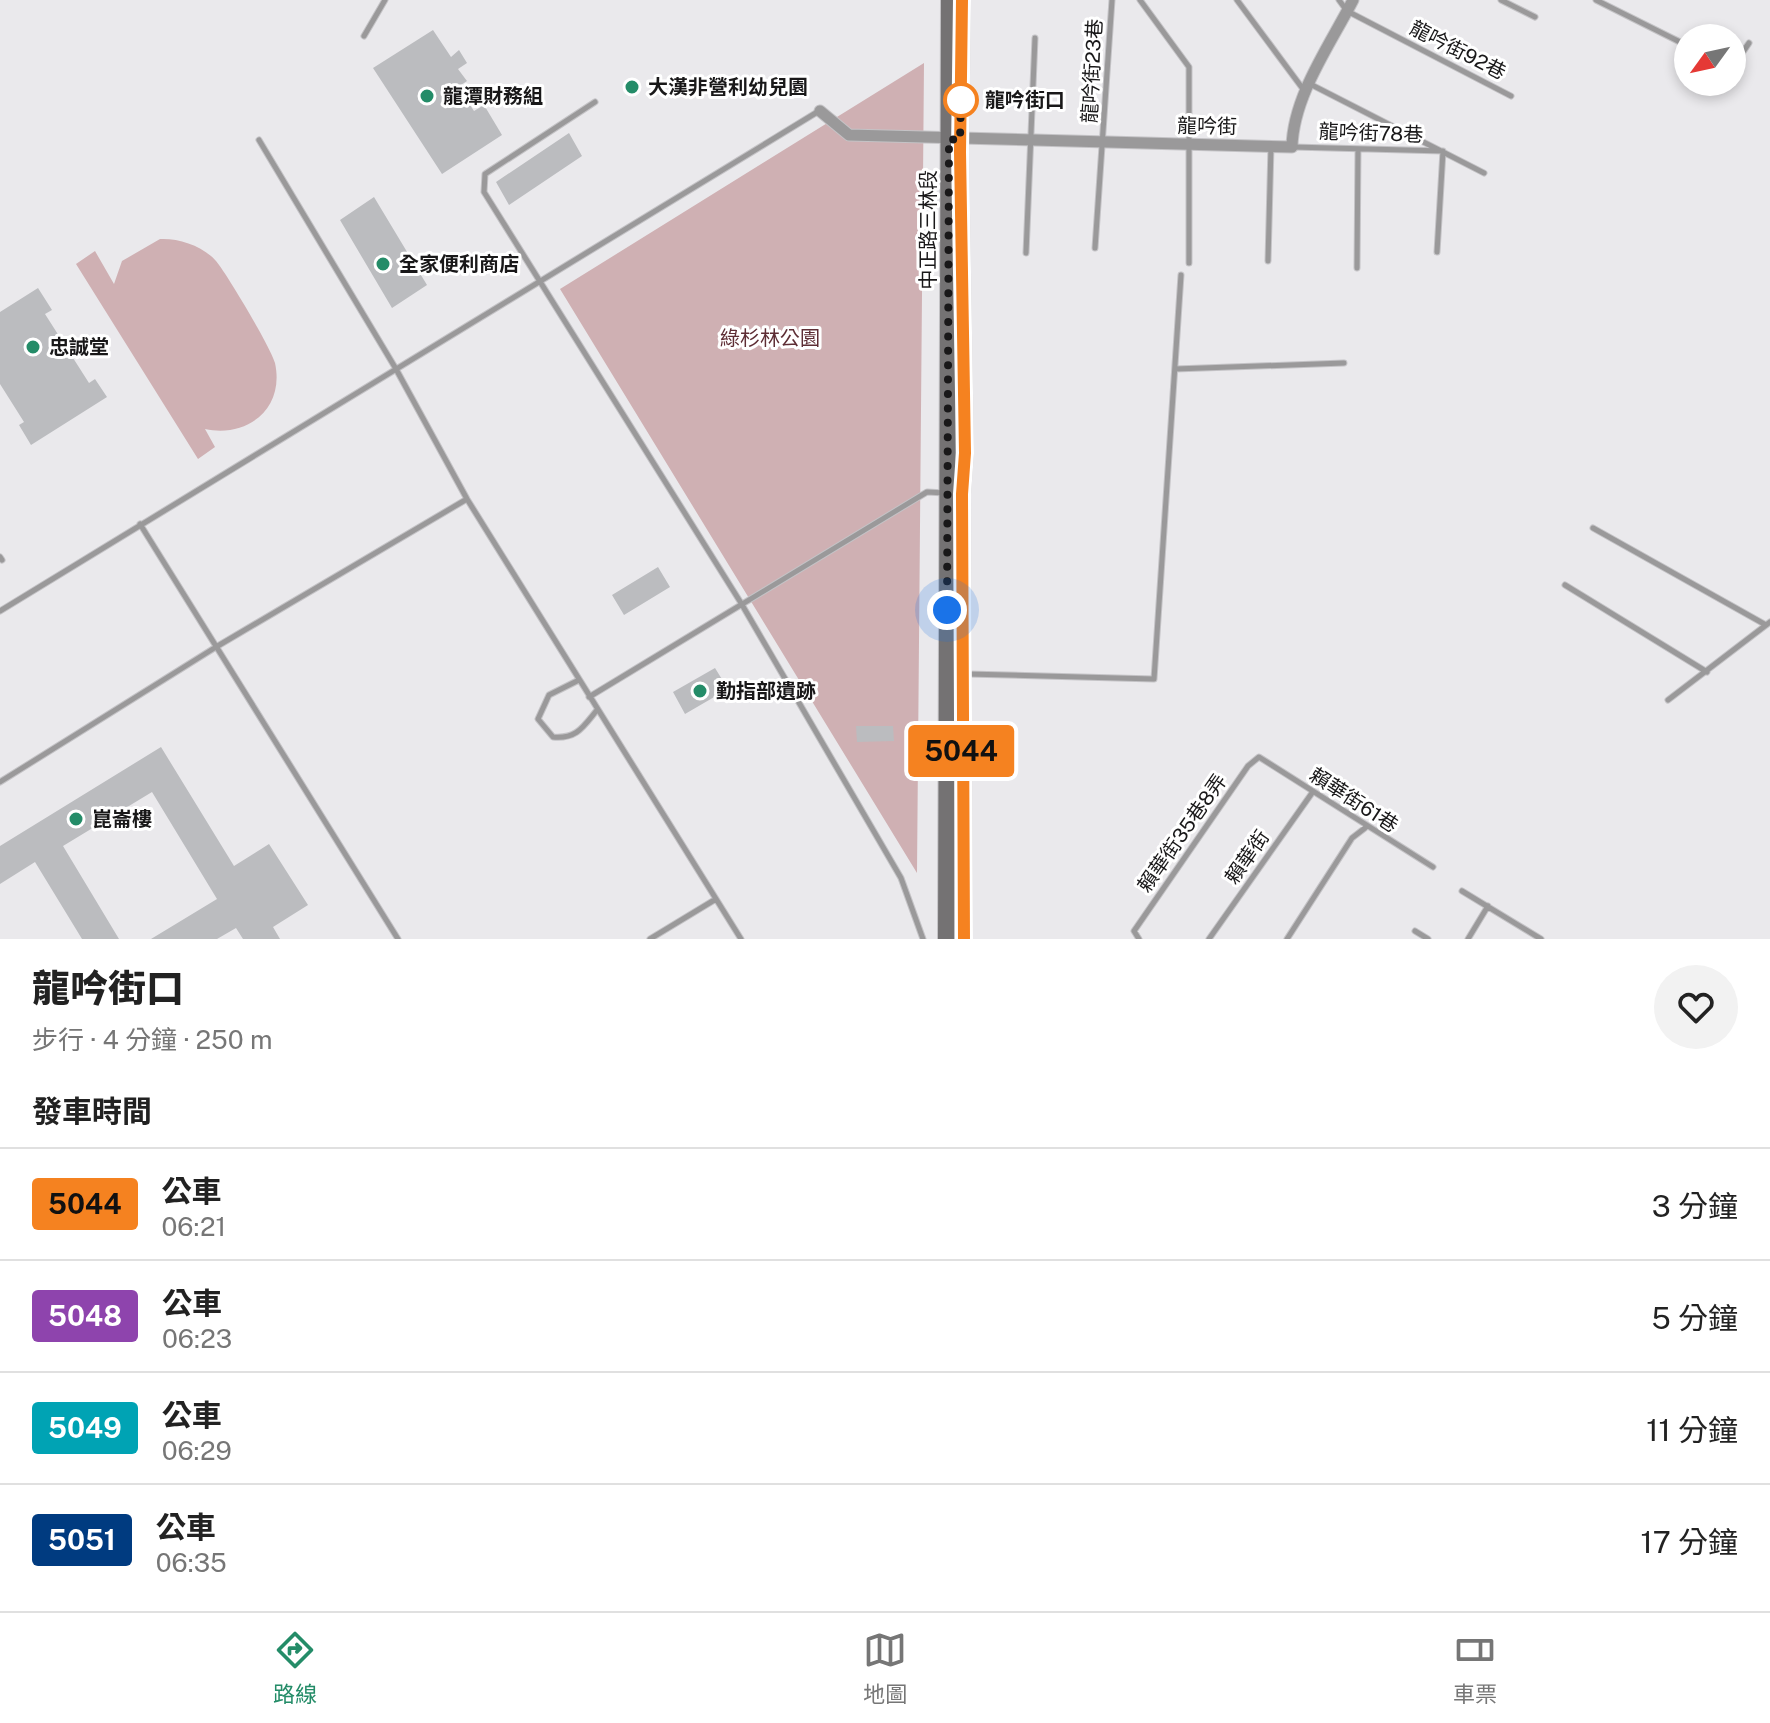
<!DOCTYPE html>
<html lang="zh-TW">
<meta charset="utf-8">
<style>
:root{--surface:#fff;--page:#f2f2f2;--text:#222;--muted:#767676;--line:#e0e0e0;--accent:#248c68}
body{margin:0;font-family:"Public Sans","Noto Sans TC",sans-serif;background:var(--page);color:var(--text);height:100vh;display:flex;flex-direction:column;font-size:30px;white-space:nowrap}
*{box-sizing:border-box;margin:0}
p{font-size:26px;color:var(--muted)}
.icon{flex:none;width:44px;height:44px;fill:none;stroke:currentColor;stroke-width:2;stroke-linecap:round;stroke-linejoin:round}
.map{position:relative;height:939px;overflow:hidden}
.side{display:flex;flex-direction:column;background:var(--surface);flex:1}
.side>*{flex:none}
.badge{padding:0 16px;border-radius:6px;font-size:28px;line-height:52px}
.needle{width:52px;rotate:237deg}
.fabs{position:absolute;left:1674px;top:24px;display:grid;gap:16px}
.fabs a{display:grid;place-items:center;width:72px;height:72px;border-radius:50%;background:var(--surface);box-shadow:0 4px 12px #0003;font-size:40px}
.you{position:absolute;width:40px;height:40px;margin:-20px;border:6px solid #fff;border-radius:50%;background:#1a73e8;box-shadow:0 0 0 12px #1a73e833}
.map>.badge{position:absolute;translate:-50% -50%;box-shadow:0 0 0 4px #fff}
h2{padding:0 32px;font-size:30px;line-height:72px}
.round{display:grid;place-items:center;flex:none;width:84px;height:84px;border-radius:42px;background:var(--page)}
.headline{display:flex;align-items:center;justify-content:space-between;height:136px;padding:0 32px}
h1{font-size:38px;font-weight:800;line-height:60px}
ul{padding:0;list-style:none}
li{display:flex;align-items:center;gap:24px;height:112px;padding:0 32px;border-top:2px solid var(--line)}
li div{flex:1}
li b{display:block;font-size:30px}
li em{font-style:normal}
li .badge{min-width:88px;font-weight:700;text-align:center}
.menu{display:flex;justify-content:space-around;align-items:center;height:112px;border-top:2px solid var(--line);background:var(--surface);font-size:22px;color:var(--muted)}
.menu a{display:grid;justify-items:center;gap:4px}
.menu .current{color:var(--accent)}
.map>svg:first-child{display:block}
.green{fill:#cfb0b3}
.building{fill:#bbbcbf}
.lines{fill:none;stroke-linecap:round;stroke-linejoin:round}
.service-casing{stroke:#c4c3c6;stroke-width:7}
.minor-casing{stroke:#c4c3c6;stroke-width:13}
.secondary-casing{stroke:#c4c3c6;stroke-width:18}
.service{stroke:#9a999a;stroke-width:5}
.minor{stroke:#9a999a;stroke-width:11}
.secondary{stroke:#747273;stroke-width:16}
.line-casing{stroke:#fff;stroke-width:18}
.line{stroke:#f58220;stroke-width:12}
.walk{stroke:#191819;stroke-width:8;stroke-dasharray:0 14.4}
.poi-dot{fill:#248c68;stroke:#fff;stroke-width:3}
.stop-dot{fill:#fff;stroke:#f58220;stroke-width:4}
.labels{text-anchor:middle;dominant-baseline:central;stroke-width:6;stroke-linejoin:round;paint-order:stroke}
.street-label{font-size:20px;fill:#191819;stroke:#fff}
.poi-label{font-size:20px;font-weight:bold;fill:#191819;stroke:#fff;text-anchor:start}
.stop-label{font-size:20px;font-weight:bold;fill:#191819;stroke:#fff;text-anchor:start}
.park-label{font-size:20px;fill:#5e2e35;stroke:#fff}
</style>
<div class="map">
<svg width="1770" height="939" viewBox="0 0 1770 939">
<rect width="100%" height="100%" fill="#eae9ec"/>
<path class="green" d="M924,63L917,873L560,289Z
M160,239C179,238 203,246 216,261C227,274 271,348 275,363C285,409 247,438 205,429L215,447L198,459L76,264L95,251L114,284L122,261Z"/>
<path class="building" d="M433,30L451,57L459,50L467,63L458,69L467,81L458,87L474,111L484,105L502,135L442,174L373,68Z
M569,133L582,156L509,205L496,182Z
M374,197L427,285L392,308L340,220Z
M38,288L52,310L45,314L89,383L95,379L107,397L31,445L19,425L24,422L0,384V312Z
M658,567L670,587L624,615L612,595Z
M715,668L728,689L685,714L673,692Z
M856,726H893L894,741L857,742Z
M161,747L234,866L269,844L308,905L273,927L280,939H243L236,928L217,939H151L217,899L152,792L63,846L119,939H82L35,862L0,884V846Z"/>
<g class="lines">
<g class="service-casing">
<path id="service" d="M1140,0L1189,67V263
M1237,0L1303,89
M1339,0L1347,11L1511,96
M1501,0L1535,17
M1596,0L1688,46
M364,36L385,0
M1732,68L1749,43
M1310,84L1484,173
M595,102L485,174L484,192L741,603L901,878L923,939
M259,140L396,369L467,499L741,939
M1293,147L1443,151L1437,252
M1095,248L1112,0
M1026,253L1035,38
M1268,261L1271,146
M1357,268L1358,149
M1175,369L1344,363
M140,524L398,939
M1593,528L1766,625
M0,557L2,560
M1565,585L1707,672
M0,611L819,111
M967,674L1154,679L1181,275
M579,680L549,695L538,719L553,737C577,739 583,727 597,710
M589,697L927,492L945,493
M1668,700L1770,622
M0,782L216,647L467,499
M1462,891L1541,939
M1415,931L1428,939
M650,939L716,899
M1139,939L1134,931L1248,766L1259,757L1433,867
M1209,939L1312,793
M1287,939L1352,838L1365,828
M1468,939L1488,906"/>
</g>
<g class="minor-casing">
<path id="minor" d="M820,111L849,135L1292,147C1293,96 1330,45 1353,0"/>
</g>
<g class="secondary-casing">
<path id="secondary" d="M962,0L960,152L965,453L962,494L964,939
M946,939L949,0"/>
</g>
<use href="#service" class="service"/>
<use href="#minor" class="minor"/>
<use href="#secondary" class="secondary"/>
</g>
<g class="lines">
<g class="line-casing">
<path id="line" d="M962,0L960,152L965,453L962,494L964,939"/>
</g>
<use href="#line" class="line"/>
<path class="walk" d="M947,610L949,139L960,140L961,100"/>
</g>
<g class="poi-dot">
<circle cx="632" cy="87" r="8"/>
<circle cx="427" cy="96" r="8"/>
<circle cx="383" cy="264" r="8"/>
<circle cx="33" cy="347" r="8"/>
<circle cx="700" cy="691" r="8"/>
<circle cx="76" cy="819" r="8"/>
</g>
<circle class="stop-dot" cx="961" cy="100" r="16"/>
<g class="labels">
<g class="street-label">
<text transform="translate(1458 50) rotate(27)">龍吟街92巷</text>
<text transform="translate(1092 71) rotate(-87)">龍吟街23巷</text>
<text transform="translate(1207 126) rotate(1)">龍吟街</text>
<text transform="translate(1371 133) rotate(2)">龍吟街78巷</text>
<text transform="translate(928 230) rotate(-90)">中正路三林段</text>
<text transform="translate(1354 800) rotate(33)">賴華街61巷</text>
<text transform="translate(1182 833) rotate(-55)">賴華街35巷8弄</text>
<text transform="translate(1247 857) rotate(-55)">賴華街</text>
</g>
<g class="poi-label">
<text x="648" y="87">大漢非營利幼兒園</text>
<text x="443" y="96">龍潭財務組</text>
<text x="399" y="264">全家便利商店</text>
<text x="49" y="347">忠誠堂</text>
<text x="716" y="691">勤指部遺跡</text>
<text x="92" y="819">崑崙樓</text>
</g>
<g class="stop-label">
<text x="985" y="100">龍吟街口</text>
</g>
<g class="park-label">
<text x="770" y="338">綠杉林公園</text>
</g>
</g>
</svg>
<div class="fabs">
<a><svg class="needle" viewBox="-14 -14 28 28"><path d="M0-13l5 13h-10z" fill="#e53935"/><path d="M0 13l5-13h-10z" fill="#767676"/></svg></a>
</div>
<div class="you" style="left:947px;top:610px"></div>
<b class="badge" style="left:961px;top:751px;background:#f58220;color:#111">5044</b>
</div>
<section class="side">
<div class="headline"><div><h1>龍吟街口</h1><p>步行 · 4 分鐘 · 250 m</p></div><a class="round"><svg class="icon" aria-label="heart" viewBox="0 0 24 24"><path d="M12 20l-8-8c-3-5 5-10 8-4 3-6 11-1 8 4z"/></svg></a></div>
<h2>發車時間</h2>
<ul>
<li><span class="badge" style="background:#f58220;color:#111">5044</span><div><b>公車</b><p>06:21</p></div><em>3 分鐘</em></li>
<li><span class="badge" style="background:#8e44ad;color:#fff">5048</span><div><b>公車</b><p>06:23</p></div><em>5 分鐘</em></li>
<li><span class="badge" style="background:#00a3b4;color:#fff">5049</span><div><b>公車</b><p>06:29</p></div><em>11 分鐘</em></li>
<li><span class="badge" style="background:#003b80;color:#fff">5051</span><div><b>公車</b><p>06:35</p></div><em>17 分鐘</em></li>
</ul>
</section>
<nav class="menu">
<a class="current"><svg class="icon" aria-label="directions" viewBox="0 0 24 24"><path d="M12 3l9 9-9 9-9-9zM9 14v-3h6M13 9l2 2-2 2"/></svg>路線</a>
<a><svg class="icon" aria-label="map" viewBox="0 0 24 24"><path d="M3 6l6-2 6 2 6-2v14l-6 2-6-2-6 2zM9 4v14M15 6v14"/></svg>地圖</a>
<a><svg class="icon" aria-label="tickets" viewBox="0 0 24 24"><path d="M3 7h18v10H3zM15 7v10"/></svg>車票</a>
</nav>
